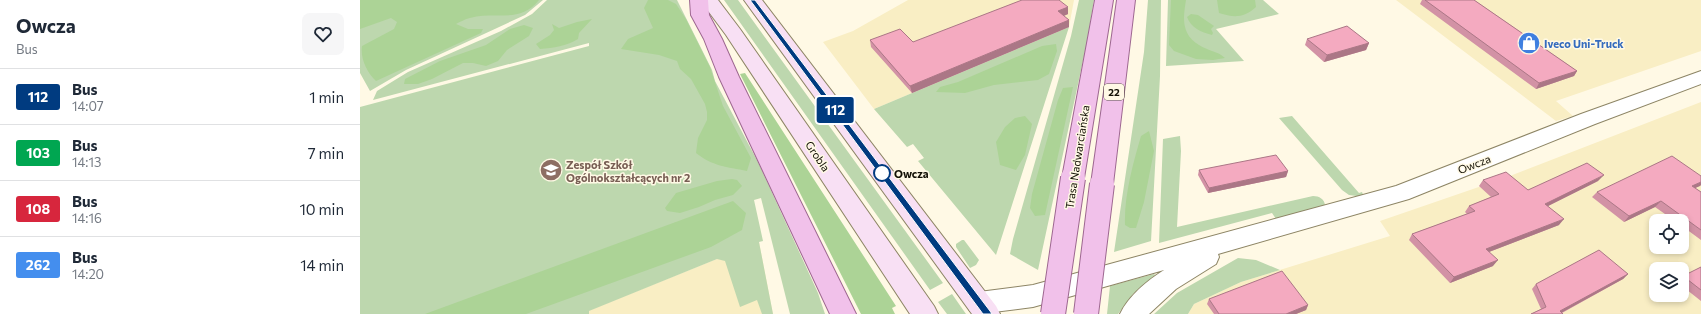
<!DOCTYPE html>
<meta charset="utf-8">
<style>
:root{--surface:#fff;--page:#f6f6f7;--text:#1f2937;--muted:#747a83;--line:#e0e1e3}
body{margin:0;font-family:Commissioner,sans-serif;background:var(--page);color:var(--text);height:100vh;display:flex;flex-direction:column;font-size:15px;white-space:nowrap}
*{box-sizing:border-box;margin:0}
p{font-size:13px;color:var(--muted)}
.icon{flex:none;width:22px;height:22px;fill:none;stroke:currentColor;stroke-width:2;stroke-linecap:round;stroke-linejoin:round}
.map{position:relative;flex:1;overflow:hidden}
.drawer{display:flex;flex-direction:column;background:var(--surface);width:360px}
.drawer>*{flex:none}
.badge{padding:0 8px;border-radius:3px;font-size:14px;line-height:26px}
.tools{position:absolute;left:1289px;top:214px;display:grid;gap:8px}
.tools a{display:grid;place-items:center;width:40px;height:40px;border-radius:8px;background:var(--surface);box-shadow:0 2px 6px #0003;font-size:20px}
.map>.badge{position:absolute;translate:-50% -50%;box-shadow:0 0 0 2px #fff}
.round{display:grid;place-items:center;flex:none;width:42px;height:42px;border-radius:8px;background:var(--page)}
.overview{display:flex;align-items:center;justify-content:space-between;height:68px;padding:0 16px}
h1{font-size:19px;font-weight:700;line-height:30px}
ul{padding:0;list-style:none}
li{display:flex;align-items:center;gap:12px;height:56px;padding:0 16px;border-top:1px solid var(--line)}
li div{flex:1}
li b{display:block;font-size:15px}
li em{font-style:normal}
li .badge{min-width:44px;font-weight:700;text-align:center}
main{display:flex;flex:1;min-height:0}
.map>svg:first-child{display:block}
.built{fill:#f9eec4;fill-rule:evenodd}
.green{fill:#bdd7ae}
.forest{fill:#acd396}
.lines{fill:none;stroke-linecap:round;stroke-linejoin:round}
.street-casing{stroke:#8d8565;stroke-width:2}
.secondary-casing{stroke:#8d8565;stroke-width:2}
.primary-casing{stroke:#9d6790;stroke-width:2}
.street{fill:#fff;fill-rule:evenodd}
.secondary{fill:#f8e0f4;fill-rule:evenodd}
.primary{fill:#f1c1ea;fill-rule:evenodd}
.primary-bridge-casing{stroke:#9d6790;stroke-width:26;stroke-linecap:butt}
.primary-bridge{stroke:#f1c1ea;stroke-width:24}
.wall{fill:#d292a5}
.shaded-wall{fill:#ab7786}
.building{fill:#f4aac0;stroke:#ab7786}
.line{fill:#003b80;stroke:#fff}
.stop-dot{fill:#fff;stroke:#003b80;stroke-width:2}
.labels{text-anchor:middle;dominant-baseline:central;stroke-width:3;stroke-linejoin:round;paint-order:stroke}
.shield{fill:#fff9e5;stroke:#595548;stroke-width:1}
.shield-label{font-size:10px;font-weight:bold;fill:#120f04}
.shop-label{font-size:11px;font-weight:bold;fill:#366cbe;stroke:#fff9e5;text-anchor:start}
.street-label{font-size:11px;fill:#120f04;stroke:#fff9e5}
.education-label{font-size:11px;font-weight:bold;fill:#785e54;stroke:#fff9e5;text-anchor:start}
.stop-label{font-size:11px;font-weight:bold;fill:#120f04;stroke:#fff9e5;text-anchor:start}
</style>
<main>
<section class="drawer">
<div class="overview"><div><h1>Owcza</h1><p>Bus</p></div><a class="round"><svg class="icon" aria-label="heart" viewBox="0 0 24 24"><path d="M12 20l-8-8c-3-5 5-10 8-4 3-6 11-1 8 4z"/></svg></a></div>
<ul>
<li><span class="badge" style="background:#003b80;color:#fff">112</span><div><b>Bus</b><p>14:07</p></div><em>1 min</em></li>
<li><span class="badge" style="background:#00a651;color:#fff">103</span><div><b>Bus</b><p>14:13</p></div><em>7 min</em></li>
<li><span class="badge" style="background:#d7263d;color:#fff">108</span><div><b>Bus</b><p>14:16</p></div><em>10 min</em></li>
<li><span class="badge" style="background:#448eee;color:#fff">262</span><div><b>Bus</b><p>14:20</p></div><em>14 min</em></li>
</ul>
</section>
<div class="map">
<svg width="1341" height="314" viewBox="0 0 1341 314">
<rect width="100%" height="100%" fill="#fff9e5"/>
<path class="built" d="M548,0H714L709,27L514,109L463,42L493,31Z
M1036,0H1341V51L1196,101L1213,116L1196,121Z
M1341,102V314H828L834,304L881,282L1030,236L1020,221L1142,179ZM1296,221H1322V247H1296ZM1296,269H1322V295H1296Z
M399,242L413,314H220Z"/>
<path class="green" d="M0,0H183L165,15L46,70L10,91L0,73Z
M187,0H317L352,70L355,81L398,162L458,293L465,314H430L401,198L394,200L403,241L399,242L413,314H402L397,300L380,307L365,261L357,259L229,311V314H0V107L229,46V43L13,100L17,91L48,72L141,31L172,14Z
M364,0H378L583,283L570,290Z
M719,0H734L726,47L678,270L650,254L653,239L711,36Z
M788,0H801L800,76L791,241L754,252L784,52Z
M808,0H903L919,14L856,29L884,61L806,66Z
M709,27L636,255L558,161L564,158L553,144L547,147L514,109Z
M932,116L999,193L1002,192L1004,197L989,195L982,190L919,118Z
M820,136L821,151L817,227L953,196C959,196 965,199 965,206L916,219L912,213L799,243L803,139Z
M602,240H604L619,260L616,265L610,268L596,247V244Z
M878,258L896,260L920,270L881,282L834,304L828,314H794L817,293Z
M794,274L795,275L773,294L758,314H747L750,286Z
M592,294L606,314H587L578,302Z"/>
<path class="forest" d="M0,0H179C160,24 136,11 110,18C105,19 100,22 96,24L108,29H123L121,33L16,81C7,73 0,58 2,46L34,29L37,22L31,18L0,29Z
M288,0H308L316,4L326,19L350,67L363,106L391,158L387,171C367,167 352,166 336,153L338,138L347,120V112L345,104L331,79L320,69L317,61L299,55L261,49L268,39L293,28L284,8Z
M811,0H826C823,18 821,34 839,45C848,51 858,51 865,58L853,60L836,59L814,51L809,45Z
M857,0H895L896,7C884,18 874,18 859,13Z
M831,14L838,15L854,26L851,29L853,33L852,35C841,32 831,28 827,17Z
M232,19L219,33L218,39C206,46 194,48 180,49L176,44L190,35L194,30L192,24L199,28L217,22Z
M164,25L173,28L169,36L147,50L138,61L126,66L113,63H103L72,79L58,84H44L45,79L80,61L126,45L150,29Z
M696,44L697,51L689,74L678,80L634,85L605,93L576,92L580,87L598,82L682,46Z
M385,73L536,306L532,308L535,314H501L380,74Z
M713,87L685,215L675,216L670,208L672,194L698,100L703,88Z
M665,116L672,124L665,155L656,170L640,165L636,142L645,127L655,118Z
M789,131L794,151L784,202L776,228H770L765,225C764,195 773,164 781,136Z
M372,179L377,180L382,186L373,195L355,200L339,207L320,213L307,211L305,208L316,193L357,181Z
M373,201L386,213L382,230L351,247L166,314H65Z"/>
<g class="lines">
<g class="street-casing">
<path id="street" d="M1341,71V84L1235,124L1049,199L858,254L859,257L856,264L816,289L789,314H760C769,295 787,281 804,270L673,307L618,314L610,311L606,303L610,295L619,292L673,285L1036,186L1221,114Z"/>
</g>
<g class="secondary-casing">
<path id="secondary" d="M340,0H358L380,29L574,306L578,314H550L366,35Z
M384,0H402L636,306L640,314H612Z"/>
</g>
<g class="primary-casing">
<path id="primary" d="M330,0H348L349,15L362,39L379,77L496,314H470L359,77L344,39L331,15Z
M735,0H753L724,178L721,184L713,186L705,184L702,178Z
M757,0H775L753,184L750,190L742,192L734,190L731,184Z"/>
</g>
<use href="#street" class="street"/>
<use href="#secondary" class="secondary"/>
<use href="#primary" class="primary"/>
<g class="primary-bridge-casing">
<path id="primary-bridge" d="M693,314L713,178
M726,314L742,184"/>
</g>
<use href="#primary-bridge" class="primary-bridge"/>
</g>
<path class="wall" d="M1062,0H1114L1217,71L1214,76L1176,89L1060,4Z
M708,7V14L704,16L709,20V27L552,93L511,47L510,40L553,42Z
M947,39L1009,43L1006,50L964,62L945,45Z
M839,170L928,171L926,177L848,193L838,175Z
M1341,176V185L1335,188L1341,192V240L1322,226V221H1315L1295,207L1264,222L1232,197L1237,192Z
M1123,180L1168,190L1238,181L1188,206L1199,225L1129,252L1133,266L1090,283L1049,240L1052,234L1107,214L1105,212L1109,206L1131,197L1119,186Z
M1341,267V301L1322,286V278Z
M1268,274L1263,279L1202,313L1203,314H1171L1181,309L1172,289L1176,284Z
M849,299L948,305L946,310L936,314H854L847,304Z"/>
<path class="shaded-wall" d="M708,7V14L698,18V11Z
M709,20V27L552,93L550,86Z
M1009,43L1006,50L964,62L967,55Z
M1217,71L1214,76L1176,89L1179,83Z
M928,171L926,177L848,193L849,188Z
M1244,175L1238,181L1180,210L1185,204Z
M1341,182V185L1340,186L1326,192L1332,186Z
M1301,201L1295,207L1264,222L1269,216Z
M1204,219L1199,225L1121,255L1126,249Z
M1138,260L1133,266L1090,283L1094,277Z
M1268,274L1263,279L1199,314L1200,311Z
M948,305L946,310L936,314H926Z"/>
<path class="building" d="M662,0H699L708,7L698,11L709,20L550,86L510,40L540,29L553,42Z
M1065,0H1114L1217,71L1179,83Z
M987,26L1009,43L967,55L947,39Z
M916,155L928,171L849,188L839,170Z
M1312,156L1341,176V182L1332,186L1341,192V230L1301,201L1269,216L1237,192Z
M1227,163L1244,175L1185,204L1204,219L1126,249L1138,260L1094,277L1052,234L1115,211L1109,206L1139,194L1123,180L1146,172L1168,190Z
M1239,250L1268,274L1200,311L1203,314H1171L1186,307L1176,284Z
M1341,267V290L1323,276Z
M922,271L948,305L926,314H859L849,299Z"/>
<path class="line" d="M390,0H395L630,311L632,314H623Z"/>
<defs>
<g id="shop-disc" transform="scale(1.15)"><circle r="9.5" fill="#3f7fe0" stroke="#fff9e5"/><path d="M-5-2.5h2.3a2.7 3.5 0 0 1 5.4 0H5L5.5 6h-11ZM-1.5-2.5h3a1.5 2.3 0 0 0-3 0Z" fill="#fff"/></g>
<g id="school-disc" transform="scale(1.15)"><circle r="9.5" fill="#8d6e63" stroke="#fff9e5"/><path d="M0-5L7-2L0 1L-7-2ZM-4 1L0 2.5L4 1V4Q0 6-4 4Z" fill="#fff"/></g>
</defs>
<g fill-rule="evenodd">
<use href="#shop-disc" x="1169" y="43"/>
<use href="#school-disc" x="191" y="170"/>
</g>
<circle class="stop-dot" cx="522" cy="173" r="8"/>
<g class="labels">
<rect class="shield" x="744" y="84" width="20" height="16" rx="3"/>
<g class="shield-label">
<text x="754" y="92">22</text>
</g>
<g class="shop-label">
<text x="1184" y="43">Iveco Uni-Truck</text>
</g>
<g class="street-label">
<text transform="translate(458 156) rotate(56)">Grobla</text>
<text transform="translate(717 157) rotate(-81)">Trasa Nadwarciańska</text>
<text transform="translate(1114 164) rotate(-21)">Owcza</text>
</g>
<g class="education-label">
<text x="206" y="164">Zespół Szkół<tspan x="206" dy="13">Ogólnokształcących nr 2</tspan></text>
</g>
<g class="stop-label">
<text x="534" y="173">Owcza</text>
</g>
</g>
</svg>
<div class="tools">
<a><svg class="icon" aria-label="locate" viewBox="0 0 24 24"><circle cx="12" cy="12" r="6"/><path d="M12 2v4M12 18v4M2 12h4M18 12h4"/></svg></a>
<a><svg class="icon" aria-label="layers" viewBox="0 0 24 24"><path d="M12 4l9 5-9 5-9-5zM3 14l9 5 9-5"/></svg></a>
</div>
<b class="badge" style="left:475px;top:110px;background:#003b80;color:#fff">112</b>
</div>
</main>
